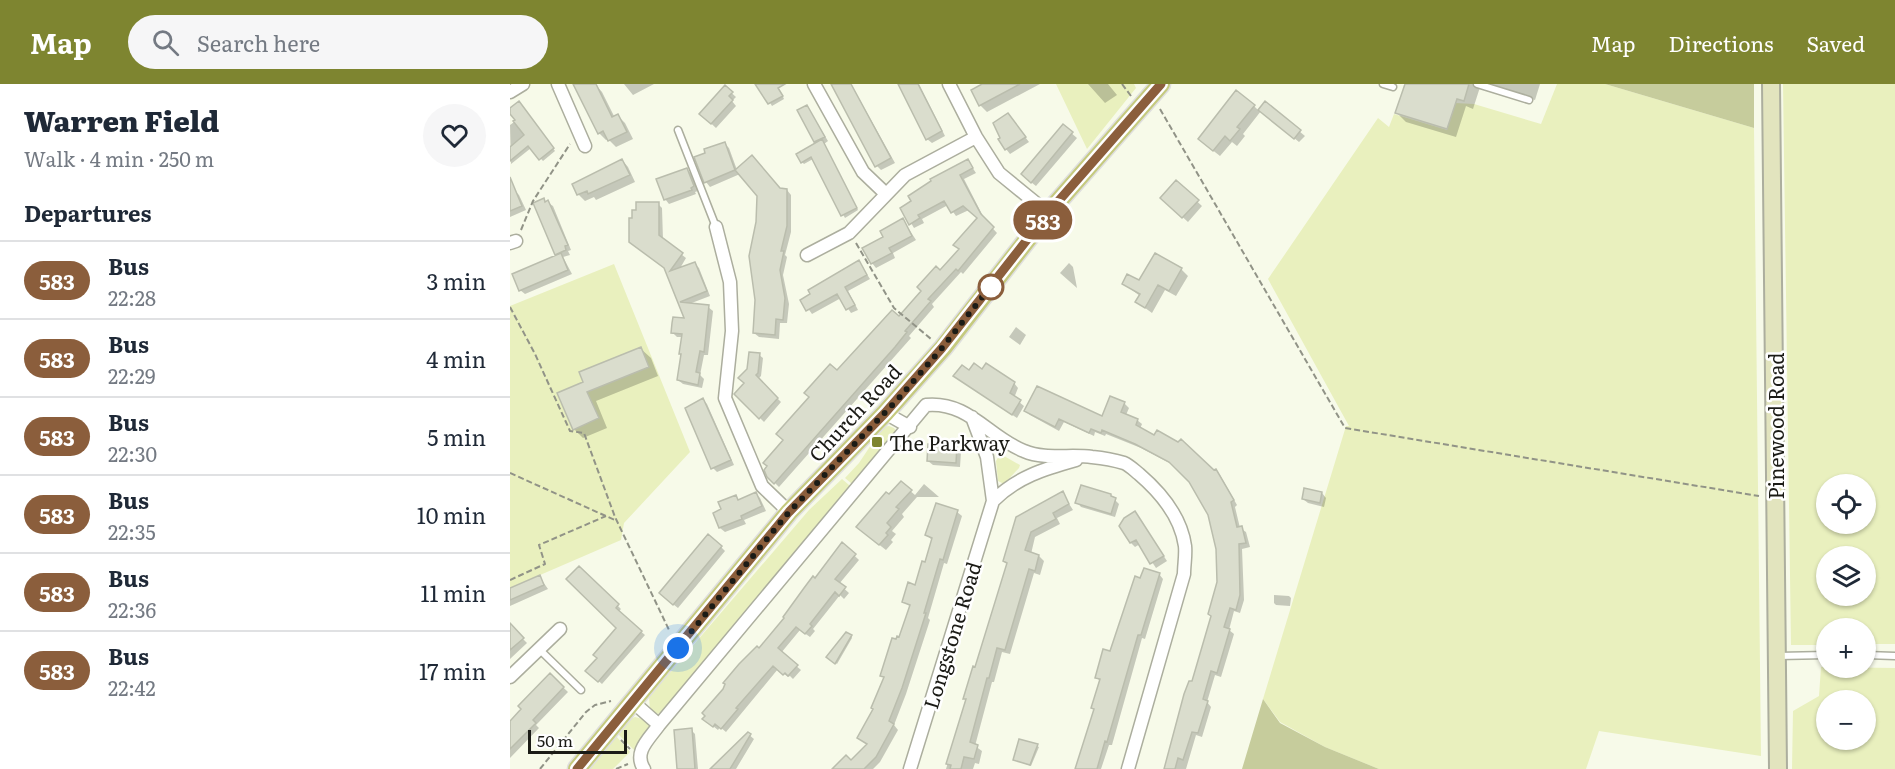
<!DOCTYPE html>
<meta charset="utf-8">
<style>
:root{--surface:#fff;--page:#f6f6f7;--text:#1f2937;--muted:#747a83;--line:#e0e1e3;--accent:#7e8530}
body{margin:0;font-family:Literata,serif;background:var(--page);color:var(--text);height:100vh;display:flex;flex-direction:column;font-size:22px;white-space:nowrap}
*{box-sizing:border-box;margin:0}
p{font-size:20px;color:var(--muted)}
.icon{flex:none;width:33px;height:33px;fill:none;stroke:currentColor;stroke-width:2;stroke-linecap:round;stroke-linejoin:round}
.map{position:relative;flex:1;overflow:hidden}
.sheet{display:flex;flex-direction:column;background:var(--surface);width:510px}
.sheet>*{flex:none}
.badge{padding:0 12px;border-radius:20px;font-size:21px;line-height:39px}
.tools{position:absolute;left:1306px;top:390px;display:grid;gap:12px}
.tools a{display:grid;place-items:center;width:60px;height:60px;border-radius:50%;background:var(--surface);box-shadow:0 2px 4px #0004;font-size:30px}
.scale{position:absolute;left:18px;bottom:15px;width:99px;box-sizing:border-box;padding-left:6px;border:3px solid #1b1b16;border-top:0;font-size:16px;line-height:21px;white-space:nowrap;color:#1b1b16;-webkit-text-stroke:4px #fff;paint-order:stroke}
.you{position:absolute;width:30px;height:30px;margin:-15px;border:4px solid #fff;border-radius:50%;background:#1a73e8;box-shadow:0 0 0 9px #1a73e833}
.map>.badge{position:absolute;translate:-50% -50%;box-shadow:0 0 0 3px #fff}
h2{padding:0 24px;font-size:22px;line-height:54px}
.round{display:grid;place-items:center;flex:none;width:63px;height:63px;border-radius:32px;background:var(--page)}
.headline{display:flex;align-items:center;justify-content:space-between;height:102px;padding:0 24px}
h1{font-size:28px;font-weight:800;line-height:45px}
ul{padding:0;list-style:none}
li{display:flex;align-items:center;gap:18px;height:78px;padding:0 24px;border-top:2px solid var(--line)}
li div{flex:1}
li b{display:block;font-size:22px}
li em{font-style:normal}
li .badge{min-width:66px;font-weight:700;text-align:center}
header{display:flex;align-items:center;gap:36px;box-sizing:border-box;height:84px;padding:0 30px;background:var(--accent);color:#fff}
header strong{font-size:28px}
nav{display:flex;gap:33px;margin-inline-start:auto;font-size:21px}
.search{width:420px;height:54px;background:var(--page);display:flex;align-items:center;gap:15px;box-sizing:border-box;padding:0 21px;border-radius:33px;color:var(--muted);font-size:22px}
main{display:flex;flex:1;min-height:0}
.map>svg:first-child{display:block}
.green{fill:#e9f0be;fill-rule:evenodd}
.forest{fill:#c6cc9c}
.shadow{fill:#0003}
.building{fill:#daddcd;stroke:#babdad;stroke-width:1.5}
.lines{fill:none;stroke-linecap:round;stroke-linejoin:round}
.lane-casing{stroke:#acae9e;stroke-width:9}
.street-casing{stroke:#acae9e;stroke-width:15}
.secondary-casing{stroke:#acae9e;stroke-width:20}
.primary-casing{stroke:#dfdfde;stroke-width:21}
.path{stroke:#919387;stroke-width:2;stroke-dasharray:6 3;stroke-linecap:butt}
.lane{stroke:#fff;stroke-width:6}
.street{stroke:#fff;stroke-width:12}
.secondary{stroke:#e2e4be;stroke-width:16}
.primary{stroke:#c5ca7e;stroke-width:18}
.line-casing{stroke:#fff;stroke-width:14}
.line{stroke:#8b5e3c;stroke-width:9}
.walk{stroke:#1b1b16;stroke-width:6;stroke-dasharray:0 10.8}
.stop-dot{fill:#fff;stroke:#8b5e3c;stroke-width:3}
.poi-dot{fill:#7e8530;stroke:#fff;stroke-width:2}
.labels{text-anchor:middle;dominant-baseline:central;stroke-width:5;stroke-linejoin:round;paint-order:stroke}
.street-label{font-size:20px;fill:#1b1b16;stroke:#fff}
.poi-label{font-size:20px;fill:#1b1b16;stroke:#fff;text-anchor:start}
</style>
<header>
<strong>Map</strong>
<div class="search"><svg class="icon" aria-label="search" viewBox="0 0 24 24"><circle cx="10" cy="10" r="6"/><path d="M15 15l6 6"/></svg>Search here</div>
<nav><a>Map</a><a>Directions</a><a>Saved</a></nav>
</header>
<main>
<section class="sheet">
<div class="headline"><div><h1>Warren Field</h1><p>Walk · 4 min · 250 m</p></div><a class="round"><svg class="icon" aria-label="heart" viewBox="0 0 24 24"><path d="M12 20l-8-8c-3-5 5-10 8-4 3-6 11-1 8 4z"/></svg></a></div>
<h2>Departures</h2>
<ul>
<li><span class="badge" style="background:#8b5e3c;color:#fff">583</span><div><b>Bus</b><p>22:28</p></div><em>3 min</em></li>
<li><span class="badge" style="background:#8b5e3c;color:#fff">583</span><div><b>Bus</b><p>22:29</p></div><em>4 min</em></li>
<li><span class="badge" style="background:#8b5e3c;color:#fff">583</span><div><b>Bus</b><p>22:30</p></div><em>5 min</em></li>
<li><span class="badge" style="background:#8b5e3c;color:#fff">583</span><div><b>Bus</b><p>22:35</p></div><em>10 min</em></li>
<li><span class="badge" style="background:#8b5e3c;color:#fff">583</span><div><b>Bus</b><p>22:36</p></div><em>11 min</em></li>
<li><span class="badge" style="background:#8b5e3c;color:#fff">583</span><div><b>Bus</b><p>22:42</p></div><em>17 min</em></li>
</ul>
</section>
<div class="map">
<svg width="1385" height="685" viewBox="0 0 1385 685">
<rect width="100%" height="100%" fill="#f7fae9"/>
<path class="green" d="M546,0H624L626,4L577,65Z
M1047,0H1095L1244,44L1251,672L1089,647L1076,685H869L815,663L770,638L753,615L836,342H839L758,195L868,34L879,43L884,30L937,46L945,19L964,20L1031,40Z
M1273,0H1385V560H1356V544H1317V561H1281ZM1317,400H1356V440H1317ZM1317,472H1356V512H1317Z
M104,180L180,368L114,439L111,456L0,504V222Z
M379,342L384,344L389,351L348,405L335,394L349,379L373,343Z
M489,372H494L510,381L509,384L494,400L488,397L486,377Z
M332,395L346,407L156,629L144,630L140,627L139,613L299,426Z
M1311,583L1385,584V685H1282L1283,627L1309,612ZM1317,616H1356V656H1317Z
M125,633L137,636C144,649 133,657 125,667L109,651V647L120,635Z
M106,652L120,668L103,685H77Z"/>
<path class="forest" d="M1095,0H1244V44Z
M753,615L770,639L815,663L869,685H732Z"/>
<path class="shadow" d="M85,0L92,8L105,34L108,32L115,39L123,55L106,63L98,55L96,56L89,49Z
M114,0H144L123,11Z
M249,0H267L274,15L262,22Z
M322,0H341L385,79L371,86L367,82Z
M389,0H409L435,52L422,59L417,55Z
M475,0H530L477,28L470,21Z
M578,0H598L607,11L595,19Z
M896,0H971L963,25L956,22L946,53L896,38L887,29Z
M974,0H1030L1025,16Z
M215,3L226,13L222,17L226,22L206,44L191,30Z
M755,19L795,52L789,58L751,27L733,50L735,52L727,62L722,58L710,72L696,61L744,22L749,27Z
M12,21L45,67L33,77L21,64L1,80L0,41L7,36L0,26Z
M297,23L318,57L314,60L348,126L335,134L303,75L294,80L292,78L307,59L289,27Z
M553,42L567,54L526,102L517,95Z
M509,45L519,58L500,70L496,65Z
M214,59L219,64L227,86L270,106H277L281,111V148L275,171L277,173L273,191L279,220L277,239H270L269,255L249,253L244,249L248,111L230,90L200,103L196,98Z
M112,76L118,83L125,98L86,116L84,113L75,117L68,110Z
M458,77L466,89L454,95L475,136L487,149L453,190L451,188L422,220L424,223L399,252L401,254L269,403L259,393L327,288L389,234L450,166L469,134L459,126L446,132L438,121L412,135L414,139L404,144L392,124Z
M177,85L181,90L188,107L185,108L186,110L159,120L155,115Z
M666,98L692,122L678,138L652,114Z
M5,107L9,111L16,126L0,133V109Z
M34,116L43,122L61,166L58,167L60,171L53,173L62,190L15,210L10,206L48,172L46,170Z
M148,120L152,124L153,156L176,174L169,186L185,180L189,184L200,212L179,220L198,223L203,227L198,271H194L190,291L194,295L192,304L173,300L168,296L173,253H167L162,248L176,236L156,185L126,162Z
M393,136L406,156L383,169L385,174L366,184L362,179L375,154Z
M349,178L360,195L338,207L348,226L341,229L331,214L302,230L292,216Z
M559,179L563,183L567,204L550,189Z
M671,185L678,192L666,212L655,206L642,229L627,218L630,212L614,200L630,198Z
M506,243L516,251L510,261L499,253Z
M131,265L141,274L148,292L86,317L97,344L73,354L64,345L75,299Z
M249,271L253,274L251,292L248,295L271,318L254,338L226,310L236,300Z
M472,287L504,299L508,304L504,314L514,322L507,334L450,296L459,288Z
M193,316L197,320L224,381L207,388L203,384Z
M614,319L619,324L616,331L627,336L632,340L630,345L703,388L706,387L710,391L727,421L725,423L730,444L736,448L740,463L732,465L734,516L730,529L724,527L719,546L724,550L711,593L705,591L697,618L701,623L692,653L686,651L676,685H657L702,533L709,498L708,465L699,430L680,397L665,382L631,364L596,350L595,352L585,348L584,352L554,338L549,347L520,331L515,327L593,334Z
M446,364L451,368L450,383L423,381L418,377Z
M391,399L405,411L414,400L429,413H407L392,430L394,433L382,447L386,450L381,456L383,458L376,466L354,449Z
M552,409L563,426L547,434L550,440L525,453L521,470L529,472L534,477L530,491L524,489L500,570L492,568L484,598H482L465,662L472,667L469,680L465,679L463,685H436L457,616L455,614L466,585L498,481L494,477Z
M812,409L816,414L814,423L798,419L793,415Z
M246,410L250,414L256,427L234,436L236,440L215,448L210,444L205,430L213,426L226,413L229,417Z
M600,411L609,420L605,433L571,423L567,418Z
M447,428L452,432L437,480L434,479L418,534L420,536L396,610L384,641L388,646L370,678L363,685H331L341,679L358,661L349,654L365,626L375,594L372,591L390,555L401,523L394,518L406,503L416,480L422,456L417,451Z
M625,429L657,477L646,484L630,460L625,463L621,459Z
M332,460L349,476L329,500L339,509L334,515L330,511L303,545L305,547L300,553L290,546L271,569L291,586L283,595L280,592L278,593L268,585L216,648L210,643L208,646L199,639L249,566Z
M211,463L215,467L168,524L155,514Z
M69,484L111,525L108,528L135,551L92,600L77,587L88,574L108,544Z
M649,490L653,495L635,555L632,554L602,661H599L591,685H567L585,626L591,598L587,594L601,569L631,496Z
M29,492L38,505L0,522V505Z
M764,511L779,512L781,514L780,522L766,521L764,519Z
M0,542L17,559L0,575Z
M341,552L342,554L327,580L318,573Z
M40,591L58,608L26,641L29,644L0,674V639Z
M181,646L185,650L188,685H169Z
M238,650L244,655L226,685H201Z
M527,662L529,663L521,682L505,676Z"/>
<path class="building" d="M63,0H86L102,33L108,30L117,48L98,57L93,47L88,50Z
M245,0H275L268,4L273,12L258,20Z
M321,0H341L381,74L365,83Z
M388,0H408L432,47L416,56Z
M472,0H510L469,22L461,6Z
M895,0H959L954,17L947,15L937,45L885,29Z
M215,1L223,8L219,12L223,16L201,40L189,30Z
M726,6L745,21L727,43L730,45L720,57L715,52L703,67L688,55Z
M9,17L44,64L29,76L18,62L0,77V63L14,51L3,37L5,36L0,30V24Z
M755,17L791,46L784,55L748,26Z
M297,21L315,53L304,58L287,26Z
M498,29L516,53L495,66L488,55L490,54L483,39Z
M553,40L563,48L521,99L511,90Z
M312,55L347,124L331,132L301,73L291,79L286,70Z
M215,58L225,86L242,71L270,104L277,105V142L271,167H274L270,186L275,214L273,236L266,235L265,251L243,249L245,216L239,172L246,138L247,112L225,86L194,99L184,73L195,69L194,65Z
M112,75L120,91L78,110L77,107L67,111L62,100Z
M458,75L463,84L450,91L471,130L484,143L448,187L446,185L418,215L421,217L395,247L397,248L385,263L264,400L257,393L254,386L257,382L253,379L273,356L266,350L299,313L294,309L320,280L327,286L382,226L389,232L411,207L407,203L426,182L430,186L449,165L443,161L467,134L453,122L441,129L434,117L408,131L410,134L399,141L390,124L401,117L398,112L421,97L420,95Z
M177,84L184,102L181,104L182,106L154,116L146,95Z
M0,93L12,122L0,127Z
M666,96L689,116L672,134L650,114Z
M34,114L35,118L38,116L58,161L55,162L56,166L45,171L23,119Z
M126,118H149V151L173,169L160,187L185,178L197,207L170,218L199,221L194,268L190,267L186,288L190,289L188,301L167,296L171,270H169L172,250L161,249L162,239L163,233L174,234L154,184L119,158V134H122V126H126Z
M393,134L402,152L379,164L382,169L361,180L352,164L373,153L370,147Z
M51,169L58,186L9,207L2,190Z
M645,169L672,184L659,207L648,201L635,224L625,218L630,210L612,200L617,190L629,196Z
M349,176L357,191L335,203L345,221L336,226L327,210L296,227L290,216L300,210L298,206Z
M131,263L139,283L77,308L89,334L63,346L47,309L73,298L69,288Z
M239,268L250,269L248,289L246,291L268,314L249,335L224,310L234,299L228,294L237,285Z
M464,279L472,285L476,279L505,298L500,309L511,316L502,331L443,292L452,281L459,286Z
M527,302L592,332L600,312L615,318L611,328L628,335L626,341L644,351L647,346L668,358L671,355L704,386L706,385L724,416L721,418L727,443L732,442L736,459L729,460L730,511L726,526L720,524L714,543L720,545L707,589L701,587L693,615L698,617L688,649L682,648L673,676L668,674L665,685H654L674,610L679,597H682L701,532L698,530L707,498L706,465L698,431L679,398L659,378L625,360L592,346L591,349L581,345L579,349L549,335L545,343L514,327Z
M193,314L221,376L201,385L175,324Z
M418,360L447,362L446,379L417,377Z
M391,397L402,406L386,423L389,425L377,439L381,443L376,449L378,451L369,461L346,443L376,408L379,410Z
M571,401L601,410V412L606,414L601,430L565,419Z
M794,404L812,408L810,419L792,415Z
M553,407L559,420L543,429L546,435L521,448L515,466L529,471L525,487L519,485L495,566L487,564L479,594H477L460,658L468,661L464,675L454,673L451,685H440L441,681L436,680L456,615H453L463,582L465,583L497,479L493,477L506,433Z
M246,408L252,422L231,432L232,435L209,444L203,429L211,425L208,418L226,411L228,416Z
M426,419L448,426L433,476L430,475L414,529H416L392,604L379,637L384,640L366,673L354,685H322L336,671L341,676L357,660L347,654L363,625L361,624L374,593L370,592L382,554L386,555L387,552L389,553L400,521L392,518L398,498L405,501L412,477L415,478L422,454L415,451Z
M625,427L654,472L640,480L626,456L620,459L609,442L614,434Z
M198,450L212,462L163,521L149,509Z
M332,458L346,470L325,495L336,503L329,512L325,508L300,540L302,542L295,550L286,543L268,564L288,581L278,592L275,589L273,591L263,582L226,624L228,625L211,645L205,640L203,643L192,635L195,632L192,629L213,605L215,600L213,599L229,580L247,562L249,564L274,534L273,533L294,504L303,492L305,494Z
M69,482L109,520L106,524L132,547L88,598L75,587L87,574L83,571L106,544L56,495Z
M634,484L650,489L631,551H628L597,658L595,657L587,685H565L584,625L581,624L590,595L585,594L593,565L600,567L625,492L630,494Z
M30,491L34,501L0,516V504Z
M0,539L14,554L0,566Z
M336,548L342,551L325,580L316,573Z
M40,589L54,603L23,636L26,639L0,665V637L11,625L8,622Z
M182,644L185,685H167L164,646Z
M238,648L241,650L220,685H200Z
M509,655L528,660L520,681L503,676Z"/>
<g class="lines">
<g class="lane-casing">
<path id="lane" d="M873,0L883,3
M967,0L1019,16
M168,46L206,143
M29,565L71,606
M1356,571L1385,572
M1267,572L1317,571"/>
</g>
<g class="street-casing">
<path id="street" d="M48,0L75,62
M304,0L353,88L376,110
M439,0L466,53L489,89L538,129
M0,8L13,0
M206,143L220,198L222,247L215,314L252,402L279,428
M0,159L6,157
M297,171L339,149L395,91L466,53
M375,329L400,343
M483,417C507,393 534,385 566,376
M0,593L50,545
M123,618L149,641
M134,685C123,668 139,655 149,641L416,321C459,317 478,353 514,367C535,376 560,370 582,373C592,374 604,376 614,379C619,381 624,386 629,390C650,408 671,433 675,462C676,471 674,481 674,490L618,685
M400,685L483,417L477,373L462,333"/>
</g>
<g class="secondary-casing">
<path id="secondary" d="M1261,0L1268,685"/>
</g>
<g class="primary-casing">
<path id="primary" d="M67,685L279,428L375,329L433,264L538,129L651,0"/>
</g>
<path class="path" d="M612,0L621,12
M650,25L835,344L1249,412
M11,146L23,117L60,60
M346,159L384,224L421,255
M0,223L25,270L60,347L74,349L105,433L160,548
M0,389L107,437
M0,496L35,480L29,461L96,432
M111,656L120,665
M30,685L76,628L85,621L101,617
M106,685L118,680"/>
<use href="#lane" class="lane"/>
<use href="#street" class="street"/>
<use href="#secondary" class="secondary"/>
<use href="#primary" class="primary"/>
</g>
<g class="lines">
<g class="line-casing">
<path id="line" d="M67,685L279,428L375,329L432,264L538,129L651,0"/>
</g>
<use href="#line" class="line"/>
<path class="walk" d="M168,564L279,428L389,314L432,264L485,197L481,203"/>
</g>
<circle class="stop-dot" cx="481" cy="203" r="12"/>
<rect class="poi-dot" x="361" y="352" width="12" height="12" rx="3"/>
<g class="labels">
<g class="street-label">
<text transform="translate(344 328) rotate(-47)">Church Road</text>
<text transform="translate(1265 342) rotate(-90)">Pinewood Road</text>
<text transform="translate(441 551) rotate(-73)">Longstone Road</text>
</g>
<g class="poi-label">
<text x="379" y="358">The Parkway</text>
</g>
</g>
</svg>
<div class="tools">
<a><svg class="icon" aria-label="locate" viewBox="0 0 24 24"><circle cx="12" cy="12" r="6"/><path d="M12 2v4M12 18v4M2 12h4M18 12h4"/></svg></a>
<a><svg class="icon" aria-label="layers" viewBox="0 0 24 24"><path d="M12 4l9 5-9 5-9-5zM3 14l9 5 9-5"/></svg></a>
<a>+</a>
<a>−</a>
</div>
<div class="scale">50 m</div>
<div class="you" style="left:168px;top:564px"></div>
<b class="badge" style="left:533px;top:136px;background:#8b5e3c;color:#fff">583</b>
</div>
</main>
